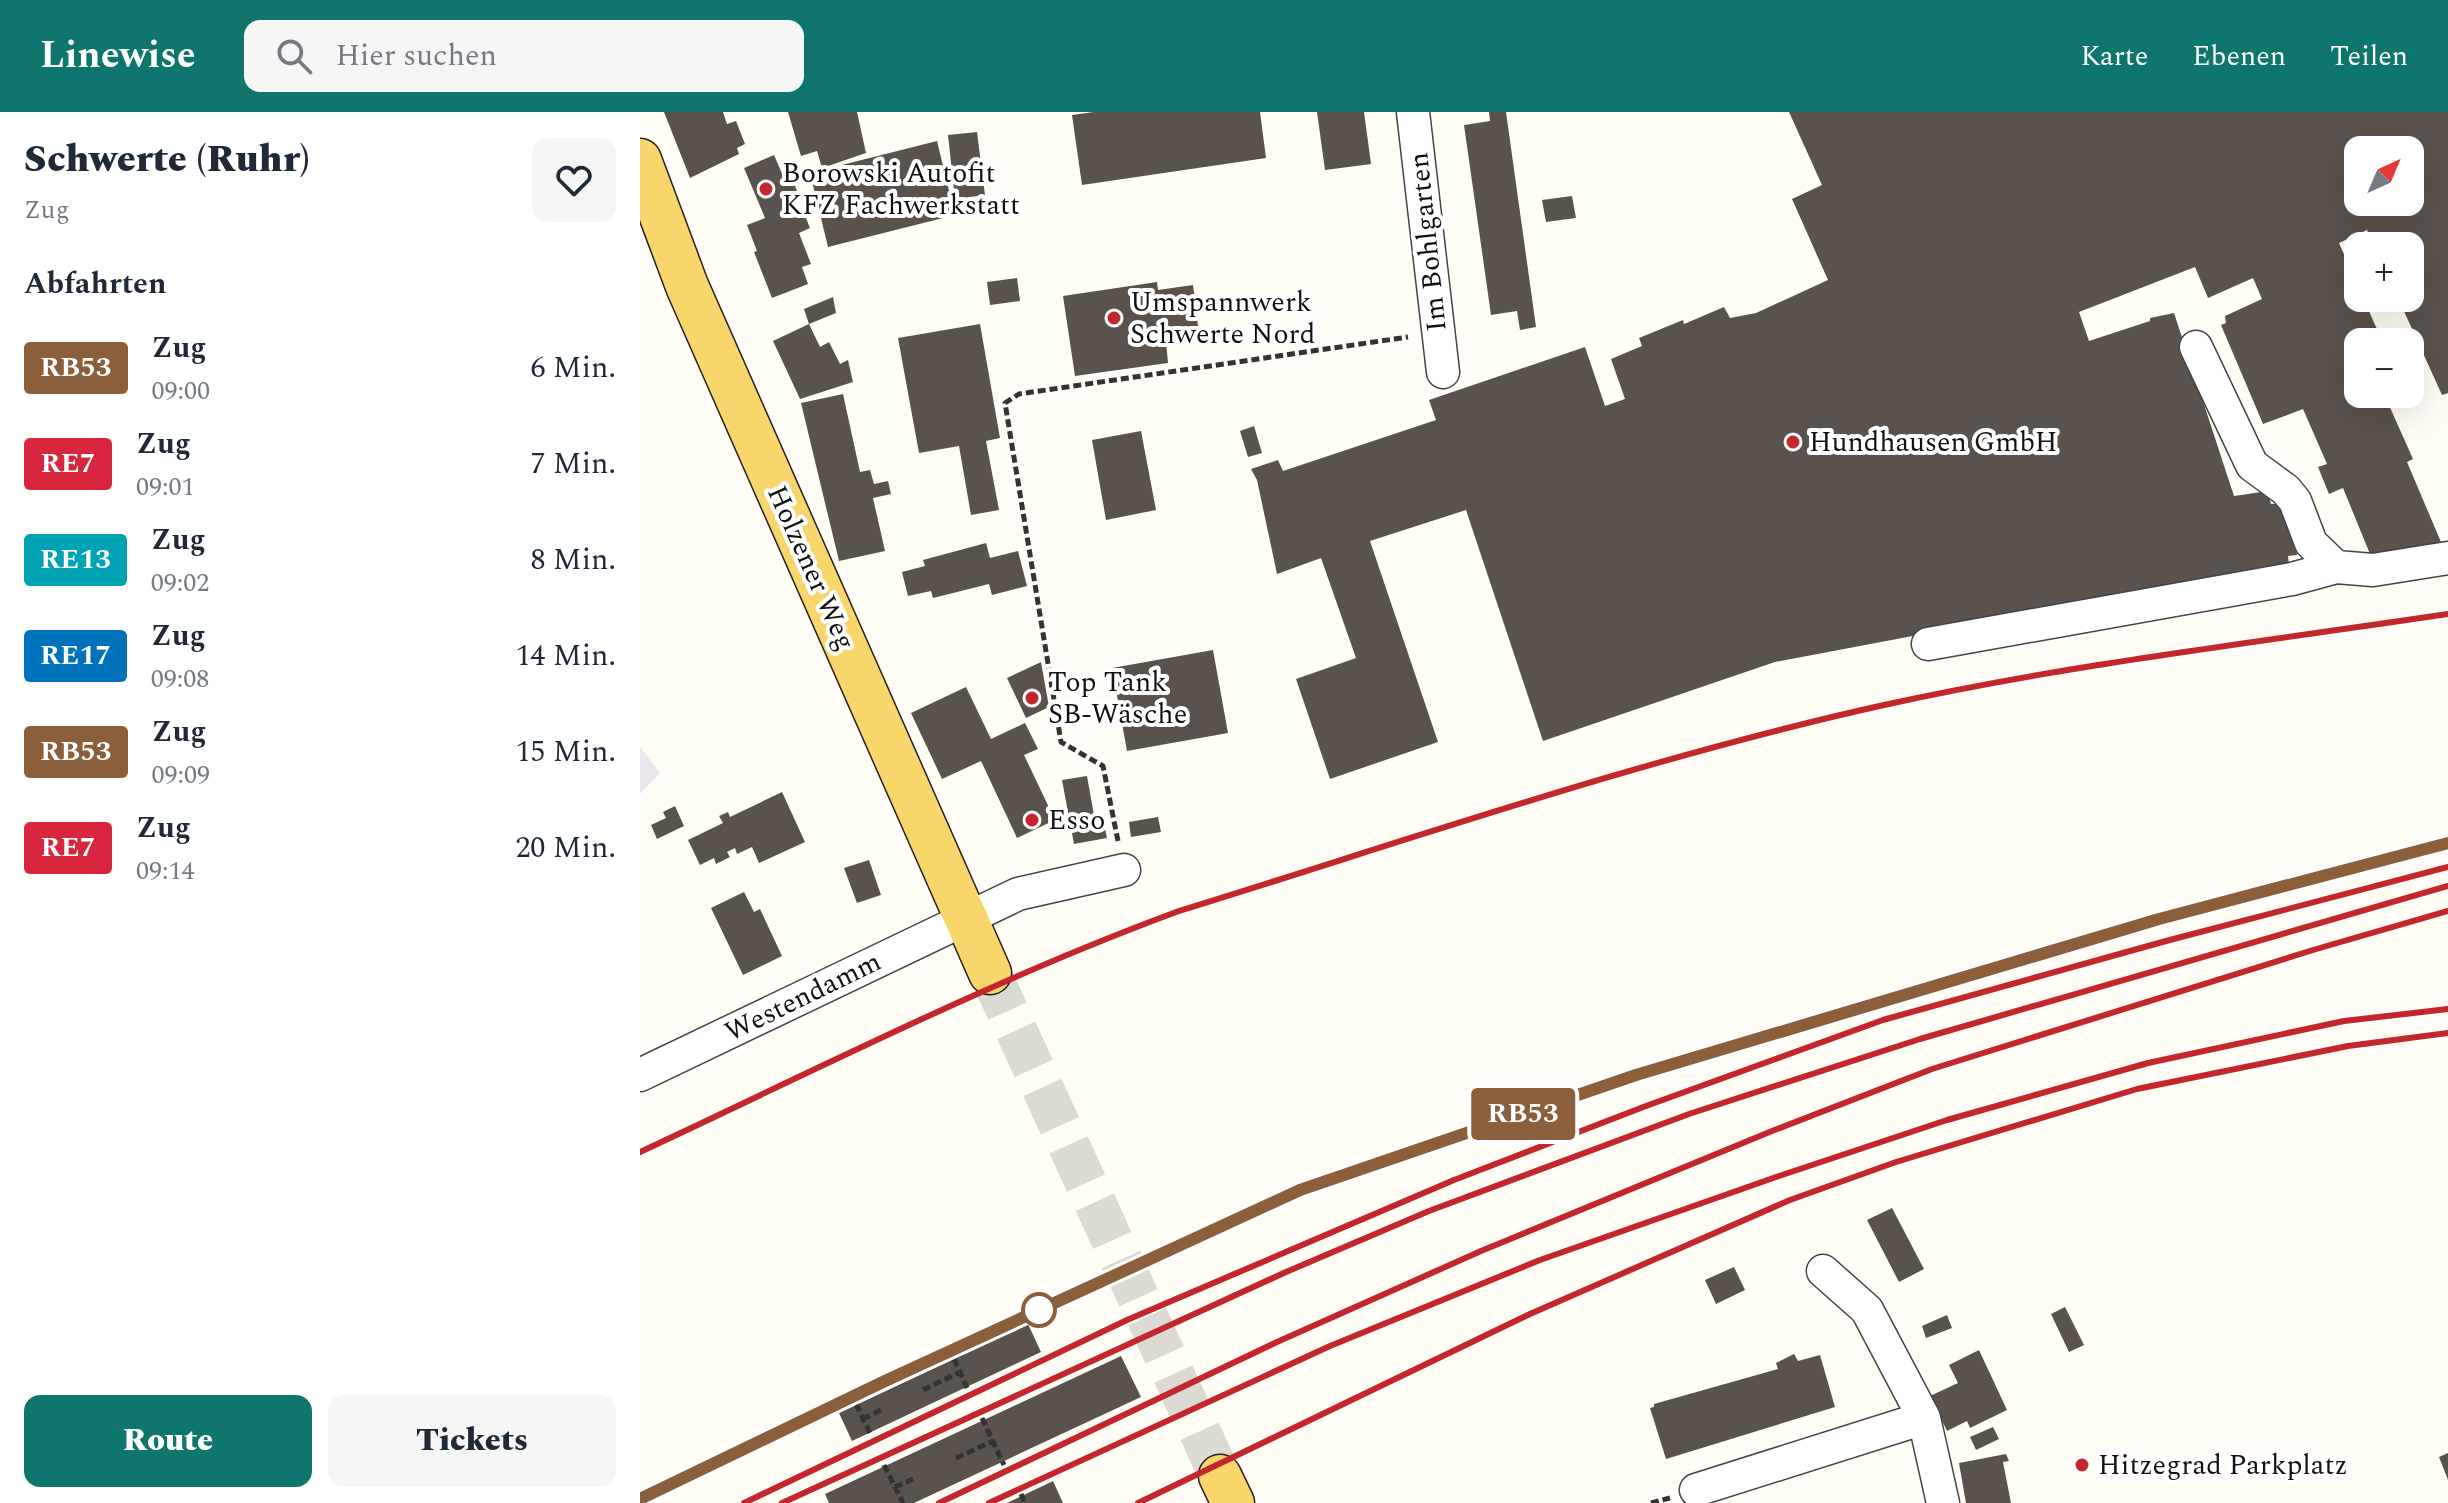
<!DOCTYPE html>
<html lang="de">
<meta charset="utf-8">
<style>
:root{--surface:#fff;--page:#f6f6f7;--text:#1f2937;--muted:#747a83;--accent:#0f766e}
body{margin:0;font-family:Spectral,serif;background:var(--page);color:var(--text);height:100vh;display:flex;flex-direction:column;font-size:30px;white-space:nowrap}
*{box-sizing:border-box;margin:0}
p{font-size:26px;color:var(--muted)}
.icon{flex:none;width:44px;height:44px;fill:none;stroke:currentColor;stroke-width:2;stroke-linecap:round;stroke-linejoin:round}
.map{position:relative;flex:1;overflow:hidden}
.side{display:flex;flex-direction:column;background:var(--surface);width:640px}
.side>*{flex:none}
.badge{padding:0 16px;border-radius:6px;font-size:28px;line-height:52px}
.needle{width:52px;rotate:44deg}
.buttons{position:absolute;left:1704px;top:24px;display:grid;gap:16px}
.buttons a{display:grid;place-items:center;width:80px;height:80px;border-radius:16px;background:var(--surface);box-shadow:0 8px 32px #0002;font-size:40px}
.map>.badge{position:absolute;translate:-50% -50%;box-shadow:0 0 0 4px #fff}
h2{padding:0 24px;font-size:30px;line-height:72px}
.round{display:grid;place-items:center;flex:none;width:84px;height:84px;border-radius:16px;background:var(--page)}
.overview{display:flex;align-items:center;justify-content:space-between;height:136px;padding:0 24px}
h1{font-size:38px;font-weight:800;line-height:60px}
.cta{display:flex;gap:16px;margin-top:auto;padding:16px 24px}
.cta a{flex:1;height:92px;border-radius:16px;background:var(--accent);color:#fff;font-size:32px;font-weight:800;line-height:92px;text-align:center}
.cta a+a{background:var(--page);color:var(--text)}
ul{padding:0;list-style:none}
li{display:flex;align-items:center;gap:24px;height:96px;padding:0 24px}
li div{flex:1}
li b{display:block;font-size:30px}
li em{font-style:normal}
li .badge{min-width:88px;font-weight:700;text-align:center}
header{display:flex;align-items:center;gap:48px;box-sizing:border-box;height:112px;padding:0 40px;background:var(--accent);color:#fff}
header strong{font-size:38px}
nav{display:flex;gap:44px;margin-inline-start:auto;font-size:28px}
.search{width:560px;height:72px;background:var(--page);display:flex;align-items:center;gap:20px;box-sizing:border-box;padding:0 28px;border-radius:16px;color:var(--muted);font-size:30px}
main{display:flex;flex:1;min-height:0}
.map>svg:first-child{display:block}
.industrial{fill:#eee6ef}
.building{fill:#5a524d;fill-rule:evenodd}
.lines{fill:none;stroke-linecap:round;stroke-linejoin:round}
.major-tunnel{stroke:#dbdad3;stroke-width:42;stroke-dasharray:42 21;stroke-linecap:butt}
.minor-casing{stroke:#444;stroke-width:35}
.major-casing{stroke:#222;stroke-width:45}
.path{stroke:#333;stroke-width:5;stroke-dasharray:8 4;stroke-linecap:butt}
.minor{stroke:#fff;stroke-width:32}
.major{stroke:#f9d66b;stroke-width:42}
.rail{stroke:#c4262e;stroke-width:6}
.line-casing{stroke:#fff;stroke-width:18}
.line{stroke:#8b5e3c;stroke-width:12}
.poi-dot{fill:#c4262e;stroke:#fff;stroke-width:3}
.stop-dot{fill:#fff;stroke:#8b5e3c;stroke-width:4}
.labels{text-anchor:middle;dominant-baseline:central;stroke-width:8;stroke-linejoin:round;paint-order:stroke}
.poi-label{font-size:28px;fill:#111;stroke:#fff;text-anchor:start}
.street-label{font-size:28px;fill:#111;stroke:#fff}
</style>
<header>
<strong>Linewise</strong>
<div class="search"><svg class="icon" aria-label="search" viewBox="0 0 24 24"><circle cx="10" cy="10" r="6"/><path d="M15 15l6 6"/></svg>Hier suchen</div>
<nav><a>Karte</a><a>Ebenen</a><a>Teilen</a></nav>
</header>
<main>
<section class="side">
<div class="overview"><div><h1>Schwerte (Ruhr)</h1><p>Zug</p></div><a class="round"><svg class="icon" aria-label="heart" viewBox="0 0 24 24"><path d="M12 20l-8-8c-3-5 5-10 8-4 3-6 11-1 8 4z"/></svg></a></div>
<h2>Abfahrten</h2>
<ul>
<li><span class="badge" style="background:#8b5e3c;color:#fff">RB53</span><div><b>Zug</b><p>09:00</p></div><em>6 Min.</em></li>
<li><span class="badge" style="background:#d7263d;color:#fff">RE7</span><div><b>Zug</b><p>09:01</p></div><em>7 Min.</em></li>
<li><span class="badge" style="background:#00a3b4;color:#fff">RE13</span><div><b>Zug</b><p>09:02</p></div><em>8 Min.</em></li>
<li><span class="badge" style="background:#0072bc;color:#fff">RE17</span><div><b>Zug</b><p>09:08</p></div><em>14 Min.</em></li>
<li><span class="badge" style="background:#8b5e3c;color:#fff">RB53</span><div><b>Zug</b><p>09:09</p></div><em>15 Min.</em></li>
<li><span class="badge" style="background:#d7263d;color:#fff">RE7</span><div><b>Zug</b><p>09:14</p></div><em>20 Min.</em></li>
</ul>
<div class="cta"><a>Route</a><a>Tickets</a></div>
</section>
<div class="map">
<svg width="1808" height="1391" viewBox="0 0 1808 1391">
<rect width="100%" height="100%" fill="#fffdf5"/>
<path class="industrial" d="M0,635L20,661L0,682Z"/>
<path class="building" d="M24,0H83L87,12L96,9L105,32L97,36L99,42L50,66Z
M148,0H217L226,41L182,56L177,39L161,44Z
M454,0H620L626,46L442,73L432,3Z
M677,0H724L731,52L685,58Z
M849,0H866L896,215L880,218L877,199L851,203L824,13L850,9Z
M1149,0H1808V281L1802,283L1758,186H1770V134H1734L1727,118L1699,131L1718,174V186H1723L1741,226L1733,230H1718V282H1744L1773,347L1767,350L1801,430L1730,442L1703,376L1689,382L1678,355L1687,352L1663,297L1623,312L1581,213L1586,211L1585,204L1622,187L1613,166L1568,186L1555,155L1439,200L1449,229L1510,209V206L1534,201L1594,384L1628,379L1631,392L1649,391L1657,443L1648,444L1649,453L1135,550L903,629L826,398L730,429L798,630L690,667L656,567L716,546L681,446L637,462L617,368L611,357L638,348L643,359L796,308L789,288L945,235L965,294L985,287L971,247L1002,234L999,226L1043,208L1044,212L1084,195L1090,206L1116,201L1188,168L1152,87L1182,73ZM1718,38H1770V90H1718Z
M337,20L345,83L315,87L308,23Z
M297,29L315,103L188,135L170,61Z
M134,43L143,64L150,61L157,79L149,82L151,85L146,87L153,106L164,101L170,116L159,121L171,152L162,155L168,172L132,186L114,140L117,139L107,113L125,106L104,56Z
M932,84L936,106L906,110L902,88Z
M377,166L380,189L350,193L347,170Z
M517,170L518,178L553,173L558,214L538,217L539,227L526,229L528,251L435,264L423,184Z
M193,185L196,201L169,212L164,197Z
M169,212L180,235L189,230L200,252L208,248L213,270L160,287L133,229Z
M340,212L360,326L346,329L359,398L331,403L319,334L279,341L258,226Z
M203,282L220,360L230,358L234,372L248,369L251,382L233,386L245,439L199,449L161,291Z
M614,314L622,341L608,345L600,319Z
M501,319L516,398L466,408L452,328Z
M346,431L350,446L378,439L387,474L352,483L349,472L293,486L291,479L268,484L262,460L285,454L283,448Z
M573,538L588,621L487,639L472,556Z
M401,550L409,595L386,606L367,566Z
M326,575L351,627L385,611L398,637L384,643L415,708L377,726L341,649L302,667L271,601Z
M447,664L455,709L463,707L467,726L434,732L422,668Z
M142,680L165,730L119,751L112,735L97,742L95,736L87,740L90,745L76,752L74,746L60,753L48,728L83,711L79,704L88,700L90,705Z
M35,694L44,714L17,727L11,713L26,706L23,700Z
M518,705L521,720L491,725L489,710Z
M229,748L241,783L217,791L204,756Z
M104,780L114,800L120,797L142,844L103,863L71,796Z
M1252,1096L1284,1157L1259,1170L1227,1108Z
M1094,1155L1105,1178L1076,1192L1065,1168Z
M1425,1195L1444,1233L1429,1240L1411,1202Z
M1307,1203L1312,1216L1286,1226L1282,1214Z
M388,1212L401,1240L212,1329L199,1301Z
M1339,1238L1367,1298L1330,1316L1327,1309L1307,1319L1290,1284L1318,1271L1309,1253Z
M1154,1242L1158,1249L1180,1243L1195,1295L1026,1347L1010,1296L1014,1295V1292L1138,1257L1136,1251Z
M481,1244L501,1285L274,1391H189L185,1382Z
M1353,1315L1359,1327L1336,1338L1330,1325Z
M1808,1341V1368L1799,1345Z
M1366,1342L1369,1349L1363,1350L1371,1391H1326L1319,1351Z
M413,1369L423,1391H367Z"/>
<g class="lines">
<path class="major-tunnel" d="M350,861L580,1364"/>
<g class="minor-casing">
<path id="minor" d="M773,0L803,260
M1556,235L1612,353L1646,378L1655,389L1671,431L1696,455L1733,458L1808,446
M1288,532L1652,467L1696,455
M0,963L378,782L484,758
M1183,1159L1227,1198L1284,1306L1303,1391
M1056,1378L1284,1306"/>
</g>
<g class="major-casing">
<path id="major" d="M0,48L47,174L350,861
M580,1364L593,1391"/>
</g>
<path class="path" d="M478,729L463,654L421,630L365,291L379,282L768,225
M314,1247L327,1276
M283,1278L320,1260
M216,1292L230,1321
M342,1306L364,1353
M223,1307L241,1298
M316,1346L353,1329
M244,1353L263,1391
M255,1375L273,1367
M381,1382L385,1391
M1011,1391L1030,1386"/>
<use href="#minor" class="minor"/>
<use href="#major" class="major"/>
<path class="rail" d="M0,1040C178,957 354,867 539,799C772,727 1005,646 1244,593C1430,552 1620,530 1808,502
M0,1387L245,1269L660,1078L996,963L1519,807L1808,731
M104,1391L487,1208L814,1068L1006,994L1243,908L1526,829L1808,755
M142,1391L646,1160L789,1099L1049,1002L1280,927L1808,774
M299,1391L637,1230L841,1139L1132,1019L1292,957L1673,838L1808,799
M349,1391L690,1234L900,1148L1139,1064L1307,1008L1508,951L1704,909L1808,897
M498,1391L890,1202L1150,1088L1256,1050L1497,977L1708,934L1808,921"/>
</g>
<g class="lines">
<g class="line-casing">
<path id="line" d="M0,1387L245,1269L660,1078L996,963L1519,807L1808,731"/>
</g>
<use href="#line" class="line"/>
</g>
<g class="poi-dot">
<circle cx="126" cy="77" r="8"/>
<circle cx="474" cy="206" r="8"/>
<circle cx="1153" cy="330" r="8"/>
<circle cx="392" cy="586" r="8"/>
<circle cx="392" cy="708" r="8"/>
<circle cx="1442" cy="1353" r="8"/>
</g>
<circle class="stop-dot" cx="399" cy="1198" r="16"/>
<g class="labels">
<g class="poi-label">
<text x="142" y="61">Borowski Autofit<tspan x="142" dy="32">KFZ Fachwerkstatt</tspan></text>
<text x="490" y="190">Umspannwerk<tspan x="490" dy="32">Schwerte Nord</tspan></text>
<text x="1169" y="330">Hundhausen GmbH</text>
<text x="408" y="570">Top Tank<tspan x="408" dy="32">SB-Wäsche</tspan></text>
<text x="408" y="708">Esso</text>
<text x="1458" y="1353">Hitzegrad Parkplatz</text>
</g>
<g class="street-label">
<text transform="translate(788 130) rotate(-96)">Im Bohlgarten</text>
<text transform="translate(171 456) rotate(66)">Holzener Weg</text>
<text transform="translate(163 885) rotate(-26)">Westendamm</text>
</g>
</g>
</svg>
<div class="buttons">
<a><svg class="needle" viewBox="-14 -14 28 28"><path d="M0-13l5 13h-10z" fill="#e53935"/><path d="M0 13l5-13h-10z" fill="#747a83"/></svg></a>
<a>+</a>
<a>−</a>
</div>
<b class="badge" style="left:883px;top:1002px;background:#8b5e3c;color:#fff">RB53</b>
</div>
</main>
